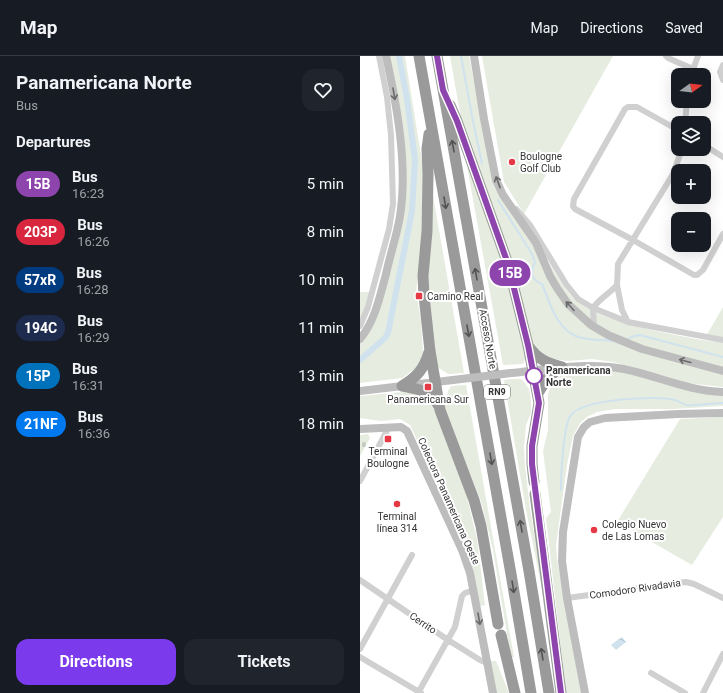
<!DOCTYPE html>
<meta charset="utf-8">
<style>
:root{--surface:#171b24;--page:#20242c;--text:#f1f3f6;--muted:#9ea1a6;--line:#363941;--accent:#7c3aed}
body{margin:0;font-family:Roboto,sans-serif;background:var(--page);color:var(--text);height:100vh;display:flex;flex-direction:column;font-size:15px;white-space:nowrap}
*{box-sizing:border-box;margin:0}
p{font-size:13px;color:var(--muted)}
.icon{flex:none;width:22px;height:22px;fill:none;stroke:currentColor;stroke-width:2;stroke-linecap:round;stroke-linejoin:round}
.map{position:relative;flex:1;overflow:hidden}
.panel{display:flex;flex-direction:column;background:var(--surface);width:360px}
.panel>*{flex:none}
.badge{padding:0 8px;border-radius:13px;font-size:14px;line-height:26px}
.needle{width:26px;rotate:75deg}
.controls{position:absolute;left:311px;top:12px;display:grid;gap:8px}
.controls a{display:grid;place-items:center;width:40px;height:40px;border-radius:8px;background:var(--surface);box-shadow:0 4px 16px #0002;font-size:20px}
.map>.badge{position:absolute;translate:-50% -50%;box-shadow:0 0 0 2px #fff}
h2{padding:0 16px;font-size:15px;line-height:36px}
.round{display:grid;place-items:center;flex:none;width:42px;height:42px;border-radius:12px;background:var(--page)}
.head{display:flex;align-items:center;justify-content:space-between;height:68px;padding:0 16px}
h1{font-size:19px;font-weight:700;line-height:30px}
.primary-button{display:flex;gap:8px;margin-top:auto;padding:8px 16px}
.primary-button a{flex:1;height:46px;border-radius:12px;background:var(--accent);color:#fff;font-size:16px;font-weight:700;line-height:46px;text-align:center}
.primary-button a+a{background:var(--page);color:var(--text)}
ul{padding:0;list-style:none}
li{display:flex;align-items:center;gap:12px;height:48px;padding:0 16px}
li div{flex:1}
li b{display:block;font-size:15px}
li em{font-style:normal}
li .badge{min-width:44px;font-weight:700;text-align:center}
header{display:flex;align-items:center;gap:24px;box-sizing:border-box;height:56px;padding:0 20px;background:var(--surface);border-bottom:1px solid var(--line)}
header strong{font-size:19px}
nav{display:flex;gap:22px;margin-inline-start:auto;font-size:14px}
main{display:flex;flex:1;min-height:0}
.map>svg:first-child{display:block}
.green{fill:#e6ecdf}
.cemetery{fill:url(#cemetery-stones)}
.water{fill:url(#water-waves)}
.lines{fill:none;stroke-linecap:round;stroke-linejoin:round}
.stream{stroke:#cfe2ee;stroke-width:2}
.canal{stroke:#cfe2ee;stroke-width:6}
.street{stroke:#d0d0d0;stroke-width:6}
.secondary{stroke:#bdbdbd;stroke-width:8}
.highway{stroke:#9a9a9a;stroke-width:11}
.secondary-bridge{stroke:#bdbdbd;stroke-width:8}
.oneway{stroke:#6a6a6a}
.oneway2{stroke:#525252}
.line-casing{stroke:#fff;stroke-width:9}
.line{stroke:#8e44ad;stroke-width:6}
.poi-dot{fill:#e63946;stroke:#fff;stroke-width:1.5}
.stop-dot{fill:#fff;stroke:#8e44ad;stroke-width:2}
.labels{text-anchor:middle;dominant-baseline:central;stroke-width:4;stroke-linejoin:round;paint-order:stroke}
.shield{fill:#fff;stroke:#707070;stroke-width:1}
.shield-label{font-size:9px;font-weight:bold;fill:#333}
.poi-label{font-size:10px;fill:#333;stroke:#fff;text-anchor:start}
.street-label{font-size:10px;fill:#333;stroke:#fff}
.stop-label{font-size:10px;font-weight:bold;fill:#333;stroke:#fff;text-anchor:start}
</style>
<header>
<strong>Map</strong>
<nav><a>Map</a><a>Directions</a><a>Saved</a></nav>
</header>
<main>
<section class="panel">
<div class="head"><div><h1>Panamericana Norte</h1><p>Bus</p></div><a class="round"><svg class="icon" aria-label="heart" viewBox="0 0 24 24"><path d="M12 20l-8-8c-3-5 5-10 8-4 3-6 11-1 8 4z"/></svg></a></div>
<h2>Departures</h2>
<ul>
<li><span class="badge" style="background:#8e44ad;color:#fff">15B</span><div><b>Bus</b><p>16:23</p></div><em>5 min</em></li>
<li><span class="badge" style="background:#d7263d;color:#fff">203P</span><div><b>Bus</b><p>16:26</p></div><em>8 min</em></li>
<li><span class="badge" style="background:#003b80;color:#fff">57xR</span><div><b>Bus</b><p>16:28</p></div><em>10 min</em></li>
<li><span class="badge" style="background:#1d2b4f;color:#fff">194C</span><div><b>Bus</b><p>16:29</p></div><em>11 min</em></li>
<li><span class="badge" style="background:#0072bc;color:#fff">15P</span><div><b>Bus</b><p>16:31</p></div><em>13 min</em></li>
<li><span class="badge" style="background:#0079ef;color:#fff">21NF</span><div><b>Bus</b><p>16:36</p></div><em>18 min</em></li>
</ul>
<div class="primary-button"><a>Directions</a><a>Tickets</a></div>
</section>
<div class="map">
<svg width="363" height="637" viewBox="0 0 363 637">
<defs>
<pattern id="cemetery-stones" width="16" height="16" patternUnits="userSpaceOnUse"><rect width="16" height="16" fill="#e6ecdf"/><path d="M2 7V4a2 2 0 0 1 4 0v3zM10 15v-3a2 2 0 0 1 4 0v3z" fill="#c6cbc0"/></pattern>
<pattern id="water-waves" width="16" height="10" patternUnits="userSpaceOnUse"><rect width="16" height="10" fill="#cfe2ee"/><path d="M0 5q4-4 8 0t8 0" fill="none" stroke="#b2c2cd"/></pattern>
</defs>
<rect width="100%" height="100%" fill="#fff"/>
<path class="green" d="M30,0H45L63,112L61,192L56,236L61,265L63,299L60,306L56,312L42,322L0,327V286L10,273L43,157Z
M90,0H109L134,130L174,191L205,246L248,281L363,317V331L326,327L289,315L253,306L232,303L208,305L185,302L173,290L102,68Z
M122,0H253L164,158L144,126Z
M105,99L146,213L167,300L163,308L143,309Z
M71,128L104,317L88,318L76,310L68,237Z
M189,207C195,216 207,237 215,244C232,258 253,263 273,269C303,277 333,283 363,287V312L283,291L231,267L210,246L194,221Z
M0,236H10L0,266Z
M363,251V282L346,280Z
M215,312L249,313L363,338V350L314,353H256L237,356L227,361L220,367L213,380L207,409L196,489L197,503L203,537L221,637H206L186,462L191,456L183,395L188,374V338L192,327L199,321Z
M152,323H161L165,327L169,333L171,344V357L166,369L164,391L165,409L170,453L192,582L166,454L144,324Z
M106,329L154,601L151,602L133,494L121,445L84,353L88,335L91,330Z
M44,336C60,338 69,344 77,358L104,429L117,483L125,549L120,550L113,514L105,489L50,369L40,363L21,365L0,362V340Z
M363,361V461L332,509L257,466L320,363Z
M130,605H136L149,637H136Z"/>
<path class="cemetery" d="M8,378L10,382L0,400V379Z"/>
<path class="water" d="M262,581L266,586L256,594L251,589Z"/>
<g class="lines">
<path class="stream" d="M101,0L112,60L122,108
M138,144L172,198L175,206C170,216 171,224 182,228C190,247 196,273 218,281C229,284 242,284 253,285
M266,284L271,281L280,279L363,301
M201,434C201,420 203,369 211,359C223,343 297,339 315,344C319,345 322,348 326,349C338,350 351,347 363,347"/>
<path class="canal" d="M0,304L25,282L28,277L52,155L55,104L47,43L39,0"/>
<path class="street" d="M306,0L308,2L333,13
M363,9L360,16L363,24
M331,19L338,0
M325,67L327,45
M318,74L277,51H268L265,53L214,143L213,150L215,153L273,184L334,219H337L343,214L363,178
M344,89L363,101
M156,153L170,169L206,228L218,243L233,252L268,266L363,284
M268,266L262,254L257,229L258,208L313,118L322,93
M0,270L8,251L29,173L33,148L31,79L27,41L19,0
M234,271L233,252C239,243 249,238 257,229
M0,425L29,371
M0,524L88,584L120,604L127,607
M207,542L326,526L334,528L363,542
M0,593L52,499
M0,601L61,637
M291,617L325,637
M58,637L95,571L102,540L105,537L114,534
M343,637L363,598"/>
<path class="secondary" d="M114,0L124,63L136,124L143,139L176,187L190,220L197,232L208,248L231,269L248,279L282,293L363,315
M0,283C15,265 20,240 26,218C30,199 37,179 40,160C48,109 37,50 26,0
M151,317C189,313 227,306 264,313C298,320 328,335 363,336
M0,335L93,324
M0,373L41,371L47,375L102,494L110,517L133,637
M225,637L207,542L202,505L203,476L218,381L224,371L230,366L245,362L318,358L363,357"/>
<path class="highway" d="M59,0L151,518L171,637
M77,0L169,515L189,637
M90,49L97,65L148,208L168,289L179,347L172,390V408L174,426
M69,78L67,93L68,118L67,175L63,220L64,240L70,295L80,354L114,444L121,470L138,568
M169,291C178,304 188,307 202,311
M42,330C57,333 70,334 78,349
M42,330C57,321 64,313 69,296
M178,337L188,321L202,311
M175,438L201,637
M141,579L155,637"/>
<path class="secondary-bridge" d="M93,324L151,317"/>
</g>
<defs><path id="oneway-shaft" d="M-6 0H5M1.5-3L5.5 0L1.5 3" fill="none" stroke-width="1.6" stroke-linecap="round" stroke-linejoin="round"/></defs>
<g class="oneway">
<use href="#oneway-shaft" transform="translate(34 38) rotate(80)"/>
<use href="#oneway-shaft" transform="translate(138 126) rotate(-110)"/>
<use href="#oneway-shaft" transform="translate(210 250) rotate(-132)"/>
<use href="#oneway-shaft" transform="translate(325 305) rotate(-165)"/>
<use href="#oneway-shaft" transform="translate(119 563) rotate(80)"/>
</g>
<g class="oneway2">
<use href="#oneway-shaft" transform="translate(93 90) rotate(-100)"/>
<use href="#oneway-shaft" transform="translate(85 147) rotate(80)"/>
<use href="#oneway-shaft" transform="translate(116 218) rotate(-100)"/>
<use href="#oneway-shaft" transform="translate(108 275) rotate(80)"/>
<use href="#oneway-shaft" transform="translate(131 403) rotate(80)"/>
<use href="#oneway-shaft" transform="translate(161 470) rotate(-100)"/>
<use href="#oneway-shaft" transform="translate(153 531) rotate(81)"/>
<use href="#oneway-shaft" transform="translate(182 598) rotate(-99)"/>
</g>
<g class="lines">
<g class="line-casing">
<path id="line" d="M77,0L83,34L97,65L148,208L168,289L179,347L172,390V408L201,637"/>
</g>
<use href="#line" class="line"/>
</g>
<g class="poi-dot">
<circle cx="152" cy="106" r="4"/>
<rect x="55" y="236" width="8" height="8" rx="2"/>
<rect x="64" y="327" width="8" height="8" rx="2"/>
<rect x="24" y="379" width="8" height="8" rx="2"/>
<circle cx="37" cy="448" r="4"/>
<circle cx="234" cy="474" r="4"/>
</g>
<circle class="stop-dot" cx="174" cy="320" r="8"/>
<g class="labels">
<rect class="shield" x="124" y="329" width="26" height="14" rx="3"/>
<g class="shield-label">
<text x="137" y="336">RN9</text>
</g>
<g class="poi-label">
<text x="160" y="100">Boulogne<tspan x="160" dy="12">Golf Club</tspan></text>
<text x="67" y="240">Camino Real</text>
<text x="68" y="343" text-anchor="middle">Panamericana Sur</text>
<text x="28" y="395" text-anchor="middle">Terminal<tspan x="28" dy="12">Boulogne</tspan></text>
<text x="37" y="460" text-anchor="middle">Terminal<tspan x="37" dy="12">línea 314</tspan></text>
<text x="242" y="468">Colegio Nuevo<tspan x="242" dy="12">de Las Lomas</tspan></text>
</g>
<g class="street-label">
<text transform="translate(128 283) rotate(80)">Acceso Norte</text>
<text transform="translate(89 445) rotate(66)">Colectora Panamericana Oeste</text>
<text transform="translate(275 533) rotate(-8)">Comodoro Rivadavia</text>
<text transform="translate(63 567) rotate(34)">Cerrito</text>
</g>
<g class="stop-label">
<text x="186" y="314">Panamericana<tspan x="186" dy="12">Norte</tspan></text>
</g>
</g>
</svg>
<div class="controls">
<a><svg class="needle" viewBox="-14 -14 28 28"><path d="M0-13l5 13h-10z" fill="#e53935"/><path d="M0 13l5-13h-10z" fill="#9ea1a6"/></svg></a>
<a><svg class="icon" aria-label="layers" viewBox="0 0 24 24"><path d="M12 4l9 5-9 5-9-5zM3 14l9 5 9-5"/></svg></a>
<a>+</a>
<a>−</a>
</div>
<b class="badge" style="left:150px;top:217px;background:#8e44ad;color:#fff">15B</b>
</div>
</main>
